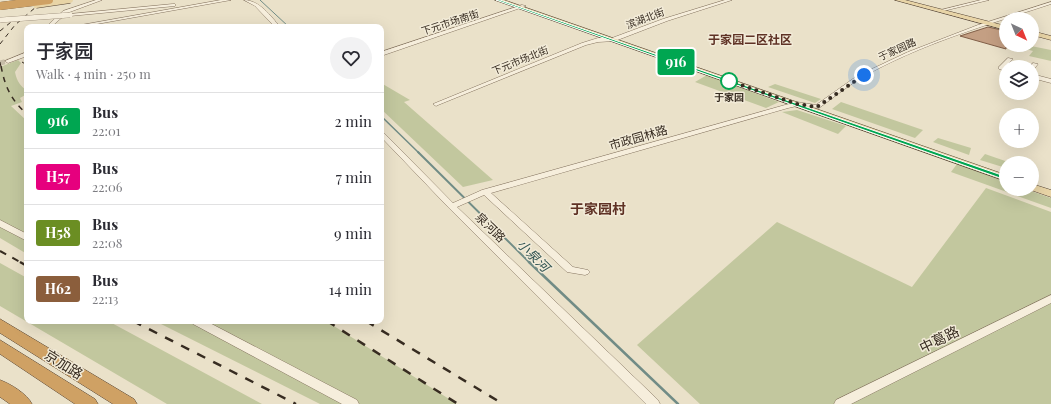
<!DOCTYPE html>
<meta charset="utf-8">
<style>
:root{--surface:#fff;--page:#f2f2f3;--text:#2b2b33;--muted:#7c7c81;--line:#e1e1e2}
body{margin:0;font-family:"Playfair Display","Noto Sans SC",serif;background:var(--page);color:var(--text);height:100vh;display:flex;flex-direction:column;font-size:15px;white-space:nowrap}
*{box-sizing:border-box;margin:0}
p{font-size:13px;color:var(--muted)}
.icon{flex:none;width:22px;height:22px;fill:none;stroke:currentColor;stroke-width:2;stroke-linecap:round;stroke-linejoin:round}
.map{position:relative;flex:1;overflow:hidden}
.details{position:absolute;left:24px;top:24px;width:360px;height:300px;display:flex;flex-direction:column;background:var(--surface);border-radius:8px;box-shadow:0 4px 16px #0002}
.details>*{flex:none}
.badge{padding:0 8px;border-radius:3px;font-size:14px;line-height:26px}
.needle{width:26px;rotate:137deg}
.buttons{position:absolute;left:999px;top:12px;display:grid;gap:8px}
.buttons a{display:grid;place-items:center;width:40px;height:40px;border-radius:50%;background:var(--surface);box-shadow:0 4px 16px #0002;font-size:20px}
.you{position:absolute;width:20px;height:20px;margin:-10px;border:3px solid #fff;border-radius:50%;background:#1a73e8;box-shadow:0 0 0 6px #1a73e833}
.map>.badge{position:absolute;translate:-50% -50%;box-shadow:0 0 0 2px #fff}
.round{display:grid;place-items:center;flex:none;width:42px;height:42px;border-radius:21px;background:var(--page)}
.overview{display:flex;align-items:center;justify-content:space-between;height:68px;padding:0 12px}
h1{font-size:19px;font-weight:600;line-height:30px}
ul{padding:0;list-style:none}
li{display:flex;align-items:center;gap:12px;height:56px;padding:0 12px;border-top:1px solid var(--line)}
li div{flex:1}
li b{display:block;font-size:15px}
li em{font-style:normal}
li .badge{min-width:44px;font-weight:700;text-align:center}
.map>svg:first-child{display:block}
.green{fill:#c2c79e}
.lines{fill:none;stroke-linecap:round;stroke-linejoin:round}
.stream-far3{stroke:#718c86;stroke-width:1}
.stream-far2{stroke:#718c86;stroke-width:1.5}
.stream-far1{stroke:#718c86;stroke-width:2}
.stream{stroke:#718c86;stroke-width:2.5}
.building{fill:#c49f83;stroke:#815f48}
.minor-tunnel{stroke:#c6bda7;stroke-width:5;stroke-dasharray:5 2.5;stroke-linecap:butt}
.minor-casing{stroke:#857460;stroke-width:1}
.major-casing{stroke:#534233;stroke-width:1}
.highway-casing{stroke:#534233;stroke-width:1}
.minor{fill:#f6eedc;fill-rule:evenodd}
.major{fill:#e8d4a6;fill-rule:evenodd}
.highway{fill:#cfa164;fill-rule:evenodd}
.rail-far3{stroke:#372c21;stroke-width:1;stroke-dasharray:4.5 4.5;stroke-linecap:butt}
.rail-far2{stroke:#372c21;stroke-width:1.5;stroke-dasharray:5.5 5.5;stroke-linecap:butt}
.rail-far1{stroke:#372c21;stroke-width:2;stroke-dasharray:7 7;stroke-linecap:butt}
.rail{stroke:#372c21;stroke-width:2.5;stroke-dasharray:9 9;stroke-linecap:butt}
.minor-bridge-casing{stroke:#857460;stroke-width:5.5;stroke-linecap:butt}
.major-bridge-casing{stroke:#534233;stroke-width:7;stroke-linecap:butt}
.highway-bridge-casing{stroke:#534233;stroke-width:8;stroke-linecap:butt}
.minor-bridge{stroke:#f6eedc;stroke-width:5}
.major-bridge{stroke:#e8d4a6;stroke-width:6}
.highway-bridge{stroke:#cfa164;stroke-width:8}
.line{fill:#00a651;stroke:#fff}
.walk{stroke:#372c21;stroke-width:4;stroke-dasharray:0 7.2}
.stop-dot{fill:#fff;stroke:#00a651;stroke-width:2}
.labels{text-anchor:middle;dominant-baseline:central;stroke-width:3;stroke-linejoin:round;paint-order:stroke}
.far-street-label{font-size:10px;fill:#372c21;stroke:#f2ebd8}
.far-stop-label{font-size:10px;font-weight:bold;fill:#372c21;stroke:#f2ebd8}
.far-quarter-label{font-size:12px;font-weight:bold;fill:#5f3225;stroke:#f2ebd8}
.street-label{font-size:12px;fill:#372c21;stroke:#f2ebd8}
.water-label{font-size:13px;font-style:italic;fill:#325553;stroke:#f2ebd8}
.quarter-label{font-size:14px;font-weight:bold;fill:#5f3225;stroke:#f2ebd8}
.near-street-label{font-size:14px;fill:#372c21;stroke:#f2ebd8}
</style>
<div class="map">
<svg width="1051" height="404" viewBox="0 0 1051 404">
<rect width="100%" height="100%" fill="#eae1c9"/>
<path class="green" d="M1026,45L1051,50V61L1029,56L1033,51L1022,48Z
M18,60L21,63L15,72C17,82 20,85 27,91V94L20,98L22,102L11,106L27,121V254L0,238V67Z
M707,75L779,102L766,108L695,82Z
M381,83L410,100L404,102L493,180L463,187L381,109Z
M775,84L821,99L815,103L768,87Z
M841,102L923,130L915,138L832,109Z
M797,110L846,126L838,134L782,112Z
M938,138L971,148L969,155L933,142Z
M985,154L1011,163H1006V168L980,160Z
M957,164L1006,182V189H1025L1051,198V208L951,172Z
M986,188L1051,212V404H700L637,345L777,222L912,287Z
M0,263L27,278V321H108L262,404H167L0,306Z
M155,321H326L457,404H320Z"/>
<g class="lines">
<path class="stream-far3" d="M260,0L289,27"/>
<path class="stream-far2" d="M381,116L419,153"/>
<path class="stream-far1" d="M418,152L530,263"/>
<path class="stream" d="M529,262L678,404"/>
</g>
<path class="building" d="M988,27L1006,31V49L960,36Z"/>
<g class="lines">
<path class="minor-tunnel" d="M0,63L8,61"/>
<g class="minor-casing">
<path id="minor" d="M96,0H102L67,13L51,27H46L63,11Z
M221,0H231L80,27H70Z
M244,0C259,0 271,16 280,27H275L255,6Z
M725,0H732L667,21L615,41L598,42L586,45L438,105L436,106L433,104L582,43L598,38H612L663,19Z
M981,0H989L943,11L941,10Z
M1051,2V4C987,25 920,44 861,78C846,87 833,98 819,108L797,106L788,108L491,193L573,267L588,270L590,272L588,274L585,275L567,272L484,195L457,207L658,400L660,404H646L449,208L381,137V131L383,132L453,203L482,190L785,105L797,102L816,105L857,76L908,52L978,25Z
M173,4H175V6L70,16L68,15L70,14Z
M522,5L526,6L381,56V52Z
M27,52V56L8,63L5,61Z
M1008,58L1013,59L1005,67L1006,71L999,69V67Z
M1033,63L1038,64L1034,69L1032,70V67H1030Z
M1032,74L1051,79V83L1032,78Z
M0,220L27,234V241L0,227Z
M1051,295V303L851,404H834L836,400Z
M192,321H206L357,400L359,404H342L193,324Z"/>
</g>
<g class="major-casing">
<path id="major" d="M495,0H504L1006,175V181Z
M895,0H905L1006,26V30Z
M1032,31L1051,36V40L1032,35Z
M1032,184L1051,190V197L1028,189H1032Z"/>
</g>
<g class="highway-casing">
<path id="highway" d="M0,319L134,399L137,404H113L0,333Z
M0,340L95,399L98,404H75L0,354Z
M0,380C11,384 27,394 32,404H10L0,397Z"/>
</g>
<use href="#minor" class="minor"/>
<use href="#major" class="major"/>
<use href="#highway" class="highway"/>
<path class="rail-far3" d="M0,31L16,18
M0,44L15,25L44,0
M0,62L1,67
M22,62L27,65"/>
<path class="rail-far2" d="M1,66C5,87 11,100 27,114"/>
<path class="rail-far1" d="M0,251L22,263"/>
<path class="rail" d="M20,262L27,266
M133,321L296,404
M327,321L458,404
M366,321L503,404"/>
<g class="minor-bridge-casing">
<path id="minor-bridge" d="M0,20L70,15"/>
</g>
<g class="major-bridge-casing">
<path id="major-bridge" d="M36,5L70,0"/>
</g>
<g class="highway-bridge-casing">
<path id="highway-bridge" d="M0,6L49,0"/>
</g>
<use href="#minor-bridge" class="minor-bridge"/>
<use href="#major-bridge" class="major-bridge"/>
<use href="#highway-bridge" class="highway-bridge"/>
</g>
<path class="line" d="M496,0H500L1010,178L1003,179Z"/>
<g class="lines">
<path class="walk" d="M729,81L797,104L817,107L864,75"/>
</g>
<circle class="stop-dot" cx="729" cy="81" r="8"/>
<g class="labels">
<g class="far-street-label">
<text transform="translate(645 18) rotate(-21)">滨湖北街</text>
<text transform="translate(450 22) rotate(-18)">下元市场南街</text>
<text transform="translate(897 49) rotate(-24)">于家园路</text>
<text transform="translate(520 60) rotate(-22)">下元市场北街</text>
</g>
<g class="far-stop-label">
<text x="729" y="97">于家园</text>
</g>
<g class="far-quarter-label">
<text x="750" y="39">于家园二区社区</text>
</g>
<g class="street-label">
<text transform="translate(638 137) rotate(-16)">市政园林路</text>
<text transform="translate(491 227) rotate(44)">泉河路</text>
</g>
<g class="water-label">
<text transform="translate(534 255) rotate(45)">小泉河</text>
</g>
<g class="quarter-label">
<text x="598" y="208">于家园村</text>
</g>
<g class="near-street-label">
<text transform="translate(939 339) rotate(-26)">中葛路</text>
<text transform="translate(64 364) rotate(32)">京加路</text>
</g>
</g>
</svg>
<div class="buttons">
<a><svg class="needle" viewBox="-14 -14 28 28"><path d="M0-13l5 13h-10z" fill="#e53935"/><path d="M0 13l5-13h-10z" fill="#7c7c81"/></svg></a>
<a><svg class="icon" aria-label="layers" viewBox="0 0 24 24"><path d="M12 4l9 5-9 5-9-5zM3 14l9 5 9-5"/></svg></a>
<a>+</a>
<a>−</a>
</div>
<div class="you" style="left:864px;top:75px"></div>
<b class="badge" style="left:676px;top:62px;background:#00a651;color:#fff">916</b>
<section class="details">
<div class="overview"><div><h1>于家园</h1><p>Walk · 4 min · 250 m</p></div><a class="round"><svg class="icon" aria-label="heart" viewBox="0 0 24 24"><path d="M12 20l-8-8c-3-5 5-10 8-4 3-6 11-1 8 4z"/></svg></a></div>
<ul>
<li><span class="badge" style="background:#00a651;color:#fff">916</span><div><b>Bus</b><p>22:01</p></div><em>2 min</em></li>
<li><span class="badge" style="background:#e6007e;color:#fff">H57</span><div><b>Bus</b><p>22:06</p></div><em>7 min</em></li>
<li><span class="badge" style="background:#6b8e23;color:#fff">H58</span><div><b>Bus</b><p>22:08</p></div><em>9 min</em></li>
<li><span class="badge" style="background:#8b5e3c;color:#fff">H62</span><div><b>Bus</b><p>22:13</p></div><em>14 min</em></li>
</ul>
</section>
</div>
